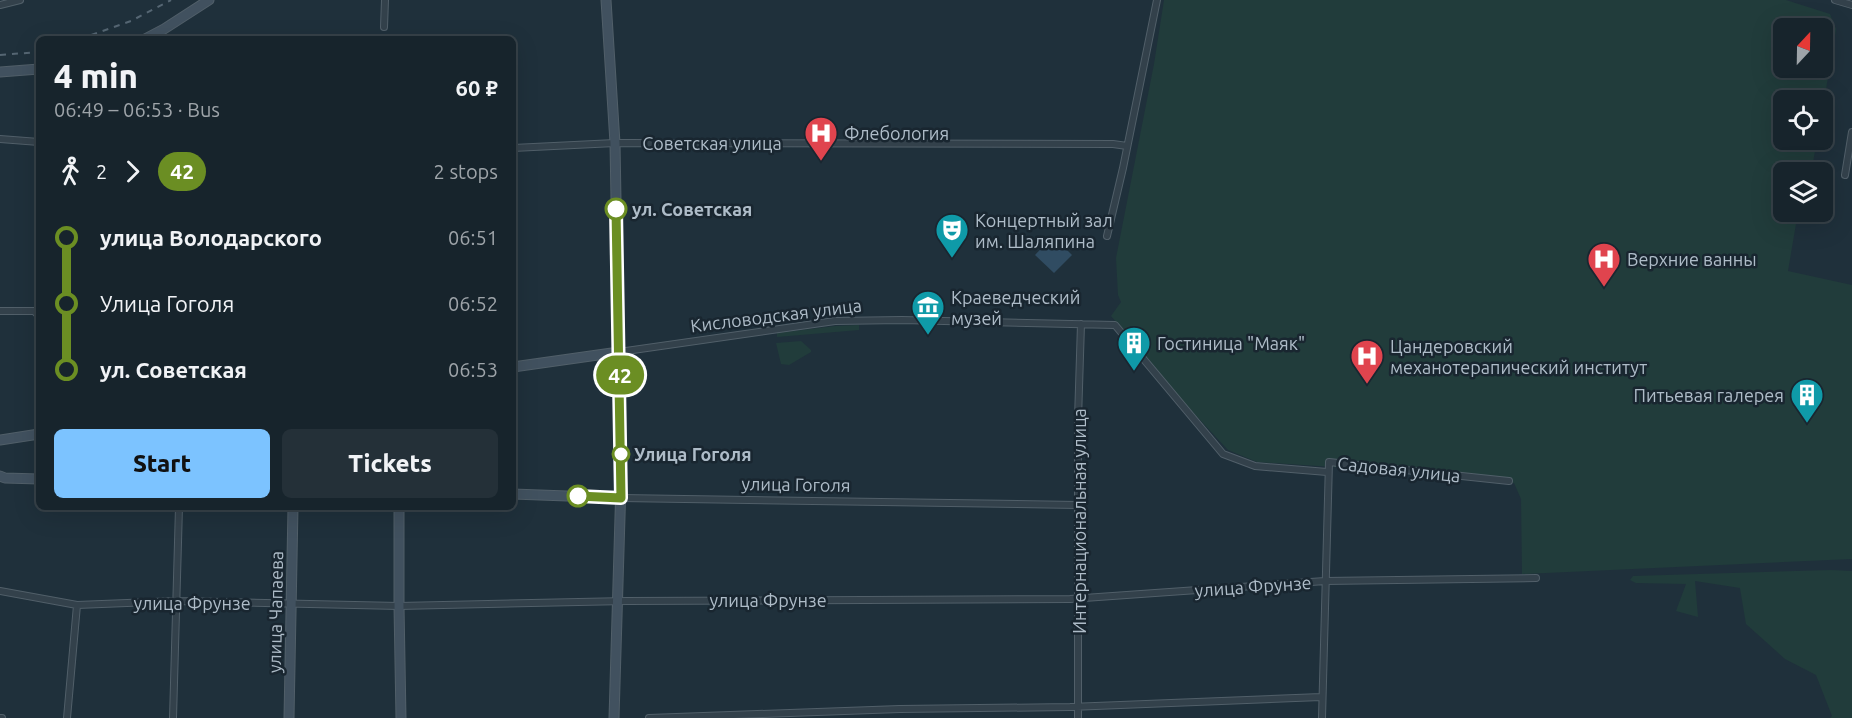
<!DOCTYPE html>
<meta charset="utf-8">
<style>
:root{--surface:#17242c;--page:#243038;--text:#f1f3f6;--muted:#9ea4a9;--line:#364148;--accent:#7cc3ff}
body{margin:0;font-family:Ubuntu,sans-serif;background:var(--page);color:var(--text);height:100vh;display:flex;flex-direction:column;font-size:22px;white-space:nowrap}
*{box-sizing:border-box;margin:0}
p{font-size:20px;color:var(--muted)}
.icon{flex:none;width:33px;height:33px;fill:none;stroke:currentColor;stroke-width:2;stroke-linecap:round;stroke-linejoin:round}
.map{position:relative;flex:1;overflow:hidden}
.sheet{position:absolute;left:36px;top:36px;width:480px;height:474px;display:flex;flex-direction:column;background:var(--surface);border-radius:9px;box-shadow:0 6px 24px #0002,0 0 0 2px var(--line)}
.sheet>*{flex:none}
.badge{padding:0 12px;border-radius:20px;font-size:21px;line-height:39px}
.needle{width:39px;rotate:22deg}
.buttons{position:absolute;left:1773px;top:18px;display:grid;gap:12px}
.buttons a{display:grid;place-items:center;width:60px;height:60px;border-radius:9px;background:var(--surface);box-shadow:0 6px 24px #0002,0 0 0 2px var(--line);font-size:30px}
.map>.badge{position:absolute;translate:-50% -50%;box-shadow:0 0 0 3px #fff}
.legs{display:flex;align-items:center;gap:9px;height:66px;padding:0 18px;font-size:20px}
.legs p{margin-inline-start:auto}
.headline{display:flex;align-items:center;justify-content:space-between;height:102px;padding:0 18px}
h1{font-size:33px;font-weight:800;line-height:45px}
.primary-button{display:flex;gap:12px;margin-top:auto;padding:12px 18px}
.primary-button a{flex:1;height:69px;border-radius:9px;background:var(--accent);color:#111;font-size:24px;font-weight:800;line-height:69px;text-align:center}
.primary-button a+a{background:var(--page);color:var(--text)}
ul{padding:0 18px;list-style:none}
li{display:flex;align-items:center;gap:21px;height:66px;font-size:22px}
li i{display:grid;place-items:center;width:9px;height:100%;margin:0 8px;background:currentColor}
li i::after{content:'';width:15px;height:15px;margin:-8px;border:4px solid;border-radius:50%;background:var(--surface)}
li p{margin-inline-start:auto}
li:first-child i{background:linear-gradient(#0000 50%,currentColor 0)}
li:last-child i{background:linear-gradient(currentColor 50%,#0000 0)}
.map>svg:first-child{display:block}
.green{fill:#213c3b;fill-rule:evenodd}
.water{fill:#304c62}
.lines{fill:none;stroke-linecap:round;stroke-linejoin:round}
.street-casing{stroke:#515f69;stroke-width:8}
.secondary-casing{stroke:#515f69;stroke-width:11}
.street{stroke:#33414b;stroke-width:6}
.secondary{stroke:#41515f;stroke-width:9}
.rail{stroke:#556673;stroke-width:2;stroke-dasharray:6 6;stroke-linecap:butt}
.line-1-casing{stroke:#fff;stroke-width:14}
.line-1{stroke:#6b8e23;stroke-width:9}
.stop-1-dot{fill:#fff;stroke:#6b8e23;stroke-width:3}
.labels{text-anchor:middle;dominant-baseline:central;stroke-width:5;stroke-linejoin:round;paint-order:stroke}
.poi-label{font-size:18px;fill:#aebcc8;stroke:#192630;text-anchor:start}
.street-label{font-size:18px;fill:#aebcc8;stroke:#192630}
.stop-label{font-size:18px;font-weight:bold;fill:#aebcc8;stroke:#192630;text-anchor:start}
</style>
<div class="map">
<svg width="1852" height="718" viewBox="0 0 1852 718">
<rect width="100%" height="100%" fill="#1f303b"/>
<path class="green" d="M1164,0H1786L1830,14L1836,29L1823,107L1822,100H1784V140H1817L1812,168L1799,166L1800,172H1784V212H1798L1788,271L1852,285V559L1522,574L1521,499L1514,483L1377,470L1257,462L1228,450L1189,408L1111,316L1121,302L1118,295L1116,258L1154,64ZM1784,28H1822V68H1784Z
M859,325V330L777,337V333L836,326Z
M801,341L811,350V352L789,365L781,364L776,343Z
M1831,570L1852,571V718H1830L1832,716L1816,675L1785,659L1746,624L1740,588L1695,581L1698,617L1676,611L1686,584L1636,583L1630,580L1633,576Z"/>
<path class="water" d="M1053,236L1072,255L1054,273L1035,255Z"/>
<g class="lines">
<g class="street-casing">
<path id="street" d="M1835,0L1852,5
M0,5L20,0
M384,27L385,0
M0,139L39,142
M513,148L615,143L1113,144L1127,146
M1845,175L1852,132
M1107,236L1123,168L1157,0
M0,311H34L39,316
M619,352L835,321L902,320L1115,325L1223,454L1255,466L1327,472
M621,498L1078,505
M0,591L77,605L177,601L399,606L626,601L1070,599L1325,581L1536,578
M0,718H2
M67,718L77,605
M173,718L179,507
M649,718L900,709L1070,707L1321,697
M1078,718V419L1081,324
M1322,718L1329,462L1509,481"/>
</g>
<g class="secondary-casing">
<path id="secondary" d="M606,0L615,143L621,483L614,718
M145,39L164,29L209,0
M0,72L39,69
M513,367L619,352
M0,440L39,434
M0,476L5,478L39,479
M513,494L621,498
M399,507V606L401,718
M289,718L293,507"/>
</g>
<use href="#street" class="street"/>
<use href="#secondary" class="secondary"/>
<path class="rail" d="M80,39L131,21L171,0
M0,55L39,52"/>
</g>
<g class="lines">
<g class="line-1-casing">
<path id="line-1" d="M578,496L621,498L616,209"/>
</g>
<use href="#line-1" class="line-1"/>
</g>
<defs>
<g id="hospital-pin" transform="scale(1.725)"><path d="M0 17L-7.5 6A9.5 9.5 0 1 1 7.5 6Z" fill="#e0444e" stroke="#192630"/><path d="M-5-5h3v3.5h4V-5h3V5h-3V1.5h-4V5h-3Z" fill="#fff"/></g>
<g id="theatre-pin" transform="scale(1.725)"><path d="M0 17L-7.5 6A9.5 9.5 0 1 1 7.5 6Z" fill="#0f9aa8" stroke="#192630"/><path d="M-5-5.5Q0-4 5-5.5V0Q5 5 0 6Q-5 5-5 0ZM-3.3-2.5H-1v1.5H-3.3ZM1-2.5H3.3v1.5H1ZM-2.8 1Q0 5.5 2.8 1Z" fill="#fff"/></g>
<g id="museum-pin" transform="scale(1.725)"><path d="M0 17L-7.5 6A9.5 9.5 0 1 1 7.5 6Z" fill="#0f9aa8" stroke="#192630"/><path d="M0-6L6-3V-2H-6V-3ZM-5-1h2V3h-2ZM-1-1h2V3h-2ZM3-1h2V3H3ZM-6 4H6V6H-6Z" fill="#fff"/></g>
<g id="building-pin" transform="scale(1.725)"><path d="M0 17L-7.5 6A9.5 9.5 0 1 1 7.5 6Z" fill="#0f9aa8" stroke="#192630"/><path d="M-4-6H4V6H1V3H-1V6H-4ZM-2.5-4.3h1.7v1.8h-1.7ZM.8-4.3h1.7v1.8H.8ZM-2.5-1h1.7V.8h-1.7ZM.8-1h1.7V.8H.8Z" fill="#fff"/></g>
</defs>
<g fill-rule="evenodd">
<use href="#hospital-pin" x="821" y="133"/>
<use href="#theatre-pin" x="952" y="230"/>
<use href="#hospital-pin" x="1604" y="259"/>
<use href="#museum-pin" x="928" y="307"/>
<use href="#building-pin" x="1134" y="343"/>
<use href="#hospital-pin" x="1367" y="356"/>
<use href="#building-pin" x="1807" y="395"/>
</g>
<g class="stop-1-dot">
<circle cx="616" cy="209" r="10"/>
<circle cx="621" cy="454" r="8"/>
<circle cx="578" cy="496" r="10"/>
</g>
<g class="labels">
<g class="poi-label">
<text x="844" y="133">Флебология</text>
<text x="975" y="220">Концертный зал<tspan x="975" dy="21">им. Шаляпина</tspan></text>
<text x="1627" y="259">Верхние ванны</text>
<text x="951" y="297">Краеведческий<tspan x="951" dy="21">музей</tspan></text>
<text x="1157" y="343">Гостиница "Маяк"</text>
<text x="1390" y="346">Цандеровский<tspan x="1390" dy="21">механотерапический институт</tspan></text>
<text x="1784" y="395" text-anchor="end">Питьевая галерея</text>
</g>
<g class="street-label">
<text x="712" y="143">Советская улица</text>
<text transform="translate(776 315) rotate(-7)">Кисловодская улица</text>
<text transform="translate(1399 469) rotate(6)">Садовая улица</text>
<text transform="translate(796 484) rotate(1)">улица Гоголя</text>
<text transform="translate(1079 521) rotate(-90)">Интернациональная улица</text>
<text transform="translate(1253 586) rotate(-4)">улица Фрунзе</text>
<text x="768" y="600">улица Фрунзе</text>
<text x="192" y="603">улица Фрунзе</text>
<text transform="translate(275 612) rotate(-89)">улица Чапаева</text>
</g>
<g class="stop-label">
<text x="632" y="209">ул. Советская</text>
<text x="634" y="454">Улица Гоголя</text>
</g>
</g>
</svg>
<div class="buttons">
<a><svg class="needle" viewBox="-14 -14 28 28"><path d="M0-13l5 13h-10z" fill="#e53935"/><path d="M0 13l5-13h-10z" fill="#9ea4a9"/></svg></a>
<a><svg class="icon" aria-label="locate" viewBox="0 0 24 24"><circle cx="12" cy="12" r="6"/><path d="M12 2v4M12 18v4M2 12h4M18 12h4"/></svg></a>
<a><svg class="icon" aria-label="layers" viewBox="0 0 24 24"><path d="M12 4l9 5-9 5-9-5zM3 14l9 5 9-5"/></svg></a>
</div>
<b class="badge" style="left:620px;top:375px;background:#6b8e23;color:#fff">42</b>
<section class="sheet">
<div class="headline"><div><h1>4 min</h1><p>06:49 – 06:53 · Bus</p></div><b>60 ₽</b></div>
<div class="legs"><svg class="icon" aria-label="walk" viewBox="0 0 24 24"><circle cx="13" cy="4" r="2"/><path d="M13 8l-2 6 4 7M11 14l-3 7M7 12l3-4h3l4 4"/></svg>2<svg class="icon" aria-label="forward" viewBox="0 0 24 24"><path d="M9 5l7 7-7 7"/></svg><b class="badge" style="background:#6b8e23;color:#fff">42</b><p>2 stops</p></div>
<ul>
<li><i style="color:#6b8e23"></i><b>улица Володарского</b><p>06:51</p></li>
<li><i style="color:#6b8e23"></i><span>Улица Гоголя</span><p>06:52</p></li>
<li><i style="color:#6b8e23"></i><b>ул. Советская</b><p>06:53</p></li>
</ul>
<div class="primary-button"><a>Start</a><a>Tickets</a></div>
</section>
</div>
